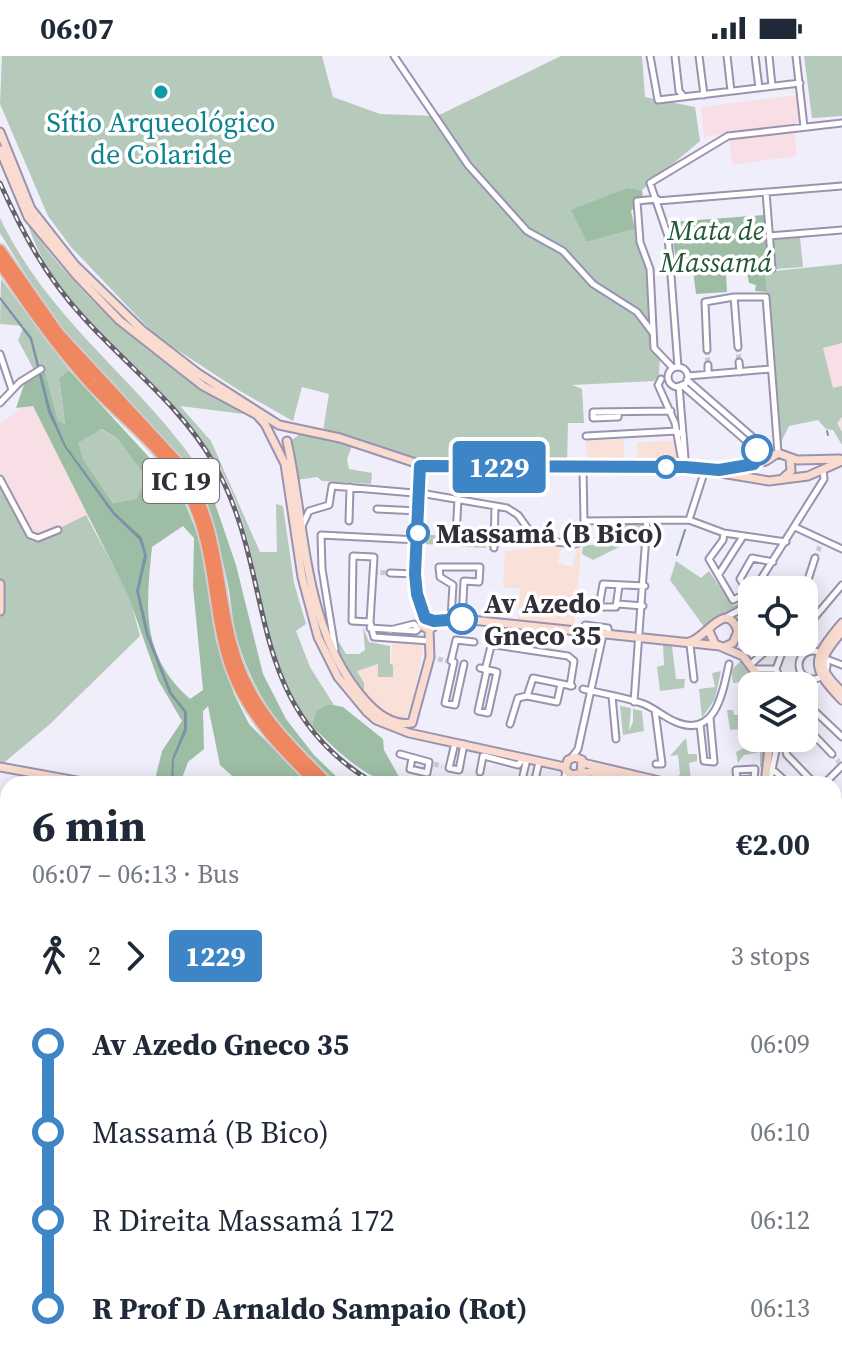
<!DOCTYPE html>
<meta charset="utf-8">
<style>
:root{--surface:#fff;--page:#f2f2f3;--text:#1f2937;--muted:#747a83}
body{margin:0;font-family:"Source Serif 4",serif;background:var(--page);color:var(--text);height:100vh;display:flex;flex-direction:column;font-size:30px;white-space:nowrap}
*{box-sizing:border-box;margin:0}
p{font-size:26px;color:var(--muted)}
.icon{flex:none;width:44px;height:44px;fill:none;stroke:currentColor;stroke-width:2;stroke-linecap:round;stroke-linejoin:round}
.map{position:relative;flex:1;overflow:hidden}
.sheet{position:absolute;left:0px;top:720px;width:842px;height:592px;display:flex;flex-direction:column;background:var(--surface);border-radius:24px 24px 0 0;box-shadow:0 4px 20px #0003}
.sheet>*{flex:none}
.badge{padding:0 16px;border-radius:6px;font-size:28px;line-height:52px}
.tools{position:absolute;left:738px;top:520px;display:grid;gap:16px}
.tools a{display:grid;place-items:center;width:80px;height:80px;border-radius:16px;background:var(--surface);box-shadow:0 4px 20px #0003;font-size:40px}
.map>.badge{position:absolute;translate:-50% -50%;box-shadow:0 0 0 4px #fff}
.legs{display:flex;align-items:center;gap:12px;height:88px;padding:0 32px;font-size:26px}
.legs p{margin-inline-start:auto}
.head{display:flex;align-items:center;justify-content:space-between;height:136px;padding:0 32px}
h1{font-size:44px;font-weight:700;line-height:60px}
ul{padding:0 32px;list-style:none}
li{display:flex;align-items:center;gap:28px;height:88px;font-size:30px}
li i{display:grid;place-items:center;width:12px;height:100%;margin:0 10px;background:currentColor}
li i::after{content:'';width:20px;height:20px;margin:-10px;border:6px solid;border-radius:50%;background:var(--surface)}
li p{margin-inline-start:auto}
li:first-child i{background:linear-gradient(#0000 50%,currentColor 0)}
li:last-child i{background:linear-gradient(currentColor 50%,#0000 0)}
.status{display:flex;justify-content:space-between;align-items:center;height:56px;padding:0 40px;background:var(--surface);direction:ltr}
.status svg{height:22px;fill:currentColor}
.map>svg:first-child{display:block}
.commercial{fill:#f8dfe6}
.education{fill:#f9e0d9}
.green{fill:#b5caba}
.forest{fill:#9dbea5;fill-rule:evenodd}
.water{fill:#9cbdd5;stroke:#7c92a7;stroke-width:2}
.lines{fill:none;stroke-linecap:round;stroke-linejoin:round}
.stream{stroke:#7c92a7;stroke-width:2}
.street-tunnel{stroke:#cbc8d5;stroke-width:5;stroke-dasharray:5 2.5;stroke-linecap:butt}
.street-casing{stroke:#9a93b0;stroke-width:9}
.secondary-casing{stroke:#9a93b0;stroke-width:11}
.highway-casing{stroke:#cecdd0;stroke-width:14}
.street{stroke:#fff;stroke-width:5}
.secondary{stroke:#fadbcf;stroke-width:7}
.highway{stroke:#ef8760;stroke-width:10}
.rail-casing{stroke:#65626e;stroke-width:5}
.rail{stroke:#fff;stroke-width:2;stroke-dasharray:6;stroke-linecap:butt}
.line-1-casing{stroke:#fff;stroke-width:18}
.line-1{stroke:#3d85c6;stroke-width:12}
.culture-dot{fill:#0f9aa8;stroke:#fff;stroke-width:3}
.stop-1-dot{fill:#fff;stroke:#3d85c6;stroke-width:4}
.labels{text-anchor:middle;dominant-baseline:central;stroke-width:7;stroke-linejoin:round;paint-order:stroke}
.shield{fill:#fff;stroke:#706d76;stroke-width:2}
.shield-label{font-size:26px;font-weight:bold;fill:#322f3b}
.culture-label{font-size:28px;fill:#0d838f;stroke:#fff}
.park-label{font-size:28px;font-style:italic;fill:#245735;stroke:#fff}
.stop-label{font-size:28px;font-weight:bold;fill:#322f3b;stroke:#fff;text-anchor:start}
</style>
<div class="status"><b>06:07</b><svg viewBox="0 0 49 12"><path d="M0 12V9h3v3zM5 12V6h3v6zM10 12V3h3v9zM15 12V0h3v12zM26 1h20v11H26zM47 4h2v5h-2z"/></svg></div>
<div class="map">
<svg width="842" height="1312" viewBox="0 0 842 1312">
<rect width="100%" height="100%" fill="#f1eefb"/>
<path class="commercial" d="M799,39L802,67L704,81L701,51Z
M794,74L797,100L732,109L729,82Z
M842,287V377L837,367L839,358L823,292Z
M30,345L92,460L32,497L0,437V368Z
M834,777L842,779V885L834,891Z"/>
<path class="education" d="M624,383V408L587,409L586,384Z
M676,385V407L638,408L637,386Z
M532,485L562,489L558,507L572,511L577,492L581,493L574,570L518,564L520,533L503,531L505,495L530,493Z
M392,586L424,588L410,659L400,666L381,657L364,637V627L356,615L373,608H391Z"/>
<path class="green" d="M2,0H322L333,41L380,58L437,60L561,0H642L645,41L695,51L700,85L642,134L626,132L579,165L587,186L635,173V181L649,217V278L660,300L659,319L654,325L572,329L582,333L584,367H568L567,408L419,406L323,375L329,338L302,331L293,365L240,335L156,280L71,191L48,160L0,48Z
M804,0H842V60L812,62Z
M0,162C53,272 144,326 207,424L199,428C172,388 134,360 102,324C63,278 31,228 0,177Z
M28,168C86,250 157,307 244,358L180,350L211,385L260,496H277L276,448L283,450L294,527L306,568L296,575L310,611L334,649L328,648L316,655L312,670C251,589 266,489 218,409C168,323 57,264 28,168Z
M800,181L803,211L775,213L772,184Z
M842,208V287L823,292L833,332L842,330V361L837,367L842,376V389L833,374L826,373L818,364L789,370L781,386L765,216Z
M1,223L69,314L59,322L65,368L58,366L44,311L35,316L18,284L24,270L0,268Z
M100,373L117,382L148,422L136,443L113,447L83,403L77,387Z
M302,377L352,390L347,403L349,413L372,417L371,428L322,425L317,421L297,424L290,385Z
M0,432L32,486L86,459L129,539L140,580L49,669L0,710Z
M610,469H643V482L619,487V491L593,504L582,498L583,489H610Z
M425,478L448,481L450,485H485L486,492L425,488Z
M676,505L701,522L709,515L733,550L746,543C734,560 715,554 705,572L670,524Z
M363,571L369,586L390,590V608L393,609V621H378V608L357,615L364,627V637L338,601L339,586L346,598H359L365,594Z
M663,589L672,590L676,623H685L684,632L660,635L657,611L664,609Z
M742,604L761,630H752V682H766L763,711H760V696L744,699L738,707L736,696L744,692L741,673L730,674L727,654H733L734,659H745L742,626L733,627L731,614Z
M721,615L715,643L702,662L699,633L715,631L712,617Z
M620,650L631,652L629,675L633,666V653L642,655L644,675L623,679Z
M686,682L688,698H697V705L689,707L691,724H699L700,728L672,722L680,719L678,699L670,700Z
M0,769L8,774V902L5,914L0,917Z
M0,1285L8,1286V1304H94L100,1312H0Z"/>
<path class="forest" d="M627,132L642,134L643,143L631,155L635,173L587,186L571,154Z
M764,159L770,215L765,216L767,236L755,235L756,229L749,227L747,217H726L727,236L696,238L692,206L676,207L671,166Z
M44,311L58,365L65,368L59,322L69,314L180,435L202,489L216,585L234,638L249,668L309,728H241L220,709L208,650L203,655L204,693L188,706L180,728H154L162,695L182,665L158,624L128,539L33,350L16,352L27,320ZM101,373L117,382L147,422L136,443L113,447L83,403L78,387ZM183,470L194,482L193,531L203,634L190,643C140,599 146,551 152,491Z
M207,424L236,509L263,618L286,663L314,699L344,728H336C291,691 257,645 239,589C232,570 232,549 228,529C221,494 211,461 199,428Z
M328,648L343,651L383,683L384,694L403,728C369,728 335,693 312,670L316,655Z"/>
<path class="water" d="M0,242L31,282L50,355L65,390L114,457L141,482L146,500L138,535L148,579L171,637L186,656V674L173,703L172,728L173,703L185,673V656L170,637L147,579L137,535L145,499L140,483L113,457L65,390L49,356L31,283Z"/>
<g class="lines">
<path class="stream" d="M827,375L828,379
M677,499L685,474
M0,833L8,831"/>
<path class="street-tunnel" d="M738,291L739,306
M707,294L708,309
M815,502L822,485
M373,516L390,517
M438,603L447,605
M832,698L839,706
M434,708L442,710
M452,728L454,720
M839,743L842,740"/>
<g class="street-casing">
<path id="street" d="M394,0L468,109L527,175L563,195L593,228L637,256L653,277
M650,0L658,44L800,27
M675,0L679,35L684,41
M699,0L704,39
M727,0L731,35
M755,0L759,32
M769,0L772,30
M796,0L804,71
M766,136L772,213
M657,143L637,145L640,186L650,213L654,292L673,312
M657,145L842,130
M769,180L842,174
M734,241L738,291
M707,294L705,246L734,241H766L778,397
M0,298L12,334
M739,306L740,316
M708,309V318
M678,311L668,180L650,127L728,80L842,67
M668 321a10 10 0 1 1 20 0a10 10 0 1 1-20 0Z
M688,320L770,313
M661,323L658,329L675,367L683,411
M687,324L772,398
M682,329L767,403
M679,330L685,402
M0,347L20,326L41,313
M619,356L618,361L593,362V356L671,355
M586,380L677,375L683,378
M0,423L30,479L38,482L58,474
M377,453L419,455
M689,464L724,477
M349,465L350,431
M584,465L689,464L705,414
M302,470L309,455L329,449L332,430L426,438L507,452L518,459L536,484L575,488L579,487L584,465L583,412
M797,472L842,493
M456,480L458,443
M494,492L495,450
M390,517L415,518
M719,518L742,482
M619,530L616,551H599L603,528L645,530
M754,534L824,423L823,414
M804,536L815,502
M747,537L733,544L709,503L723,484L724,477L786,486
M751,539L740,523L752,502L773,506
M618,548L643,550
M451,562L453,529L440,521L439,511H480L479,526L464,525L462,563
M725,562L743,552
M370,566L352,565L353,500L374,501L370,566L374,581L430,585
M370,572L416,575L418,573L414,568L390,574
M738,574L751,538
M804,574L842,529
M581,578L585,569L608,572L609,579
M693,586L690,589L694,623
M335,593L322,513L321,479L418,484
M799 609a14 14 0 1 1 28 0a14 14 0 1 1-28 0Z
M826,603L842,609
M451,605L456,584L474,586
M454,606L445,647L455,649L464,608
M751,608L767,594L766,586
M480,612L497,616L488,657L478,655L487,614
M755,613H776
M485,614L491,590L495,589L568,600L574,605L570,630
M783,630L776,613L786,586
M583,633C603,638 625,641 644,648C656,653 665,662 676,666C716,683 723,635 729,608
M527,640L533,622L572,630
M612,640L616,683
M804,645L842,681
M634,646L647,465
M655,654L662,708H656
M510,668L518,642L527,640L557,646L561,628
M700,668L704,705L714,706L710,662
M808,673L832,698
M782,682L787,699L815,728
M455,687L449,712L459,714L464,688
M400,698L429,706L427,717L410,713L412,702
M484,700L518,709L524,702
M572,701L578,693L603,579
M772,713L789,728
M566,714L564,727L570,728
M480,716L483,700
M478,728V724
M521,728L527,703
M534,728L539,706
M575,728H586
M733,728L737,724L736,714L755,713L754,723L737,724
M769,728L777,690H783
M824,728L842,710
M834,748L842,755
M0,751L8,753
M834,758L841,755
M834,811L842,813
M834,868L842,876
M834,949L842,957
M834,971L842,957
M834,1069L842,1071
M0,1109L4,1123
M0,1138L8,1139
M840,1212L842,1131
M834,1238L842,1237
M834,1289L842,1288
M321,1304L323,1312
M462,1304L463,1312
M477,1304L479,1312
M589,1304L594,1312
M733,1304L734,1312
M800,1304L801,1312
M604,1312L624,1304"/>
</g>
<g class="secondary-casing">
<path id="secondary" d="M0,76L31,153L75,209L142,274L199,318L279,369L340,382L431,412L685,411L769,425L808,420L842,405
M0,94L28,161L76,219L119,264L171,305L203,330L257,359L265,368L285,408L302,521L318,581L338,621L367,656L376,664L409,677L565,711
M287,385C306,471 303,574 364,643C376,657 393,670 412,667
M420,410C421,459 406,516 425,562L421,569L429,574
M720,414L766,405L778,397L797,404L840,403
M782,423L791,415L790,402
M0,528V555
M434,565L462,563L720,590
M842,567C812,603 809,610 842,644
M709,575L715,588L743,600L766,630
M842,575C819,604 815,609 842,636
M689,586C706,583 726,542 738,575L733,587L724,591
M412,667L430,601L429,574L433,571
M583,707L672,728
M0,711L93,728
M581,717L582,704L575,701L568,704L565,713L571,719L591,716L646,728
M765,728L770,682
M834,763L842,765
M834,769L842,770
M0,927L8,919
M0,1123L8,1124
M0,1234H8
M106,1304L107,1312
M434,1304L436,1312"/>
</g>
<g class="highway-casing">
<path id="highway" d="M0,194L59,278L179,408C224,475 213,535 237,606C255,657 291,691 328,728
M0,207C28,249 57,291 91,328C123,363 166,394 188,436C217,491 211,555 231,612C248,660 283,694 317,728
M834,1027L842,1029
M834,1035L842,1037
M834,1043L842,1044"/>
</g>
<use href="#street" class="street"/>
<use href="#secondary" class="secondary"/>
<use href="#highway" class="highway"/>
<g class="rail-casing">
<path id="rail" d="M0,127C22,176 46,221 83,261C126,309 180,349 213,406C280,522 238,646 375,728
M834,930L842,937"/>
</g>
<use href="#rail" class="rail"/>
</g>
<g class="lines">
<g class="line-1-casing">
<path id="line-1" d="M462,563L434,565L425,562L417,538L415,518L420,410L685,411L719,414L754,408L758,402L757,394"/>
</g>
<use href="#line-1" class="line-1"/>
</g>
<circle class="culture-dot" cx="161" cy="36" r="8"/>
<g class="stop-1-dot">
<circle cx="757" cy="394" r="14"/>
<circle cx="666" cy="411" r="10"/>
<circle cx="418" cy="477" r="10"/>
<circle cx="462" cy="563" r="14"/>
</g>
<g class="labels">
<rect class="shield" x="143" y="403" width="76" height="44" rx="6"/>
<g class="shield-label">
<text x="181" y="425">IC 19</text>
</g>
<g class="culture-label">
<text x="161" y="66">Sítio Arqueológico<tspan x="161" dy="32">de Colaride</tspan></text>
</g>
<g class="park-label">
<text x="716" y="174">Mata de<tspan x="716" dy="32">Massamá</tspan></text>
</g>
<g class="stop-label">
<text x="436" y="477">Massamá (B Bico)</text>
<text x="484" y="547">Av Azedo<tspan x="484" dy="32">Gneco 35</tspan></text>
</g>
</g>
</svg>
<div class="tools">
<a><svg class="icon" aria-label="locate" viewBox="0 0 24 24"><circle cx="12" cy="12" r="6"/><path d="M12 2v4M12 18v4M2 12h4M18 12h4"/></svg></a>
<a><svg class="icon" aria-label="layers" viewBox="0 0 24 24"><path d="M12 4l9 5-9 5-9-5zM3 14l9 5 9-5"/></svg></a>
</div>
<b class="badge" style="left:499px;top:411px;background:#3d85c6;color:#fff">1229</b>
<section class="sheet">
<div class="head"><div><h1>6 min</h1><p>06:07 – 06:13 · Bus</p></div><b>€2.00</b></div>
<div class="legs"><svg class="icon" aria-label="walk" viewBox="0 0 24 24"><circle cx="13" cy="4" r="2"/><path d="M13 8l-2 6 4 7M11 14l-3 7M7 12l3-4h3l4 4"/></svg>2<svg class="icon" aria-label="forward" viewBox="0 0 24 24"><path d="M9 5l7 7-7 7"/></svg><b class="badge" style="background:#3d85c6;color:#fff">1229</b><p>3 stops</p></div>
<ul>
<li><i style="color:#3d85c6"></i><b>Av Azedo Gneco 35</b><p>06:09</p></li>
<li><i style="color:#3d85c6"></i><span>Massamá (B Bico)</span><p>06:10</p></li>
<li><i style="color:#3d85c6"></i><span>R Direita Massamá 172</span><p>06:12</p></li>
<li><i style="color:#3d85c6"></i><b>R Prof D Arnaldo Sampaio (Rot)</b><p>06:13</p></li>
</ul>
</section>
</div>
